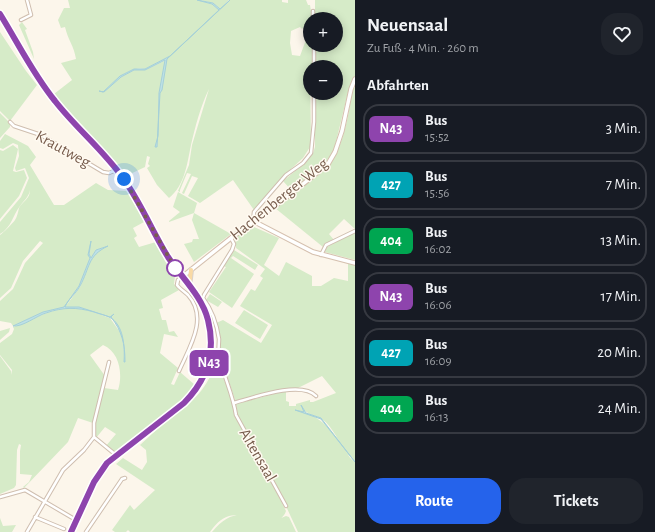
<!DOCTYPE html>
<html lang="de">
<meta charset="utf-8">
<style>
:root{--surface:#171b24;--page:#20242c;--text:#f1f3f6;--muted:#9ea1a6;--line:#363941;--accent:#2563eb}
body{margin:0;font-family:"Alegreya Sans",sans-serif;background:var(--page);color:var(--text);height:100vh;display:flex;flex-direction:column;font-size:15px;white-space:nowrap}
*{box-sizing:border-box;margin:0}
p{font-size:13px;color:var(--muted)}
.icon{flex:none;width:22px;height:22px;fill:none;stroke:currentColor;stroke-width:2;stroke-linecap:round;stroke-linejoin:round}
.map{position:relative;flex:1;overflow:hidden}
.sheet{display:flex;flex-direction:column;background:var(--surface);width:300px}
.sheet>*{flex:none}
.badge{padding:0 8px;border-radius:6px;font-size:14px;line-height:26px}
.buttons{position:absolute;left:303px;top:12px;display:grid;gap:8px}
.buttons a{display:grid;place-items:center;width:40px;height:40px;border-radius:50%;background:var(--surface);box-shadow:0 2px 10px #0003;font-size:20px}
.you{position:absolute;width:20px;height:20px;margin:-10px;border:3px solid #fff;border-radius:50%;background:#1a73e8;box-shadow:0 0 0 6px #1a73e833}
.map>.badge{position:absolute;translate:-50% -50%;box-shadow:0 0 0 2px #fff}
h2{padding:0 12px;font-size:15px;line-height:36px}
.round{display:grid;place-items:center;flex:none;width:42px;height:42px;border-radius:16px;background:var(--page)}
.head{display:flex;align-items:center;justify-content:space-between;height:68px;padding:0 12px}
h1{font-size:19px;font-weight:700;line-height:30px}
.cta{display:flex;gap:8px;margin-top:auto;padding:8px 12px}
.cta a{flex:1;height:46px;border-radius:16px;background:var(--accent);color:#fff;font-size:16px;font-weight:700;line-height:46px;text-align:center}
.cta a+a{background:var(--page);color:var(--text)}
ul{padding:0;list-style:none}
li{display:flex;align-items:center;gap:12px;height:50px;margin:0 8px 6px;padding:0 4px;border:2px solid var(--line);border-radius:16px}
li div{flex:1}
li b{display:block;font-size:15px}
li em{font-style:normal}
li .badge{min-width:44px;font-weight:700;text-align:center}
main{display:flex;flex:1;min-height:0}
.map>svg:first-child{display:block}
.green{fill:#d6ebc8}
.water{fill:#bee1e7;stroke:#a5d0d8}
.lines{fill:none;stroke-linecap:round;stroke-linejoin:round}
.street-casing{stroke:#cfbeaf;stroke-width:4.5}
.secondary-casing{stroke:#d5c0af;stroke-width:5.5}
.primary-casing{stroke:#d9d2cd;stroke-width:6}
.street{stroke:#fff;stroke-width:2.5}
.secondary{stroke:#fff;stroke-width:3.5}
.primary{stroke:#f9daa5;stroke-width:4}
.line-casing{stroke:#fff;stroke-width:9}
.line{stroke:#8e44ad;stroke-width:6}
.walk{stroke:#785d4d;stroke-width:4;stroke-dasharray:0 7.2}
.stop-dot{fill:#fff;stroke:#8e44ad;stroke-width:2}
.labels{text-anchor:middle;dominant-baseline:central;stroke-width:3;stroke-linejoin:round;paint-order:stroke}
.street-label{font-size:16px;fill:#785d4d;stroke:#fffaf1}
</style>
<main>
<div class="map">
<svg width="355" height="532" viewBox="0 0 355 532">
<rect width="100%" height="100%" fill="#fcf6eb"/>
<path class="green" d="M68,0H197L212,4L219,10L170,56L145,69C129,65 114,82 103,92L121,77L134,70H145L166,60L159,93L158,136L156,147H157L160,93L166,59L230,0H282V2L288,3V0H306L308,5H310L312,17L302,29L300,27L291,31L290,43L292,55L300,56L307,37L303,32L310,24V45H312V67H310L311,142L310,147L303,158L280,179L254,210L233,180L200,203L188,196L198,178L192,176L184,194L182,193L191,174L187,173L180,190V192L178,191L189,165L192,145L209,89C201,105 195,127 191,145C187,164 185,185 169,198L157,185L147,168L150,166L148,164L150,157L147,156L145,167L126,176L54,94L72,80L61,63L76,59C74,46 68,40 65,27L61,28L58,20L64,8H70Z
M199,0H229L220,9L213,3Z
M315,0H355V76L349,88L334,150L324,165L292,191L283,181L305,163L313,153L315,147V93H336V67H315V45H336V19H315Z
M22,22L27,29L25,30L33,52L34,59L19,25Z
M0,32L26,71L37,85L10,121L0,111Z
M355,87V229L344,219L329,234L334,240L324,244L323,247L275,208L330,164C344,144 349,114 352,90Z
M0,113L10,123V127L0,138Z
M5,134L28,146L36,157L30,165L54,205H64L96,183L108,190L127,191L144,222L133,228L137,236L134,238L139,247L156,242L165,261L175,276L174,284L179,290L161,300L163,308L159,309L162,320H166L169,332L174,331L178,337L164,334L160,353L178,368L171,384L174,385L180,372L195,385L179,403L115,452L105,447L116,434L105,427L96,438L95,422L104,388L118,390C123,375 120,352 103,345L90,355L105,376L93,423L78,418L68,442L24,488L23,487L29,482L32,475L20,474V451L21,445L19,444L17,450L16,485L14,488L0,494V356L11,371V375L12,370L0,355V343L12,334L14,329L13,327L49,312L69,307H79L110,318L122,335L124,351V362C126,344 122,331 111,317L114,315L110,317L79,307H65L80,287L91,259L97,251L107,246L96,250L91,258L89,254L91,242L88,254L90,258L79,286L65,307L43,312L13,326L11,323L0,321V301L13,289L25,263L43,243L40,241L23,261L11,288L0,298V235C3,233 13,223 15,220C17,217 18,212 19,208C23,201 30,199 30,190C29,197 24,200 20,206C13,215 11,228 0,234V222L21,197L29,178L25,168L16,171L15,168L19,156L18,145L13,143L3,149L0,148V141Z
M13,145L18,149L13,171L16,172L24,170L27,178L19,196L0,219V150L3,151Z
M178,192L197,203L194,213L231,234L194,262L184,244L192,242L193,239H199L192,220L194,213L169,222V221L180,212L173,207Z
M252,226L279,238L264,265L279,276L286,262L312,276V286H321L334,278L348,281V263L355,265V461C341,451 336,429 322,419C313,413 310,418 301,406L305,413L296,410C318,415 329,426 342,445C347,451 348,458 355,462V532H298L277,487L237,416L236,404L281,392L286,391V401L289,402V406H296V404L310,400V402H313L336,393L322,376L296,389L279,390L238,401L235,400L221,357L216,323L223,320L261,343L272,325L240,306L251,289L255,291L263,278L260,276L265,269L236,248L235,237L249,227Z
M355,232V260L325,252L327,247Z
M234,250L258,265L255,270L233,256L231,258L254,274L232,308L209,292L226,267L223,266Z
M210,294L222,302L218,307L206,300Z
M244,310L268,325L260,339L235,323Z
M10,328L9,332L0,340V331Z
M216,359L232,400L238,422L260,458L286,511C285,515 282,517 279,520C263,532 246,511 229,516C220,519 215,525 210,532H130L128,530L126,532H115L112,530L130,505L134,510L155,490L116,464L123,458L142,470L147,462L146,450L140,445C150,436 159,427 170,418C193,401 209,389 216,359Z
M286,516L289,517L296,532H212C242,496 253,532 286,516Z
M0,518L3,526L16,525L12,532H0Z"/>
<path class="water" d="M197,0L213,3L220,9L230,0L167,59L162,90L160,93L157,147H155L158,136L159,93L165,60L145,70H134L121,77L104,92L99,91L103,92L120,76L134,69H145L170,56L219,10L212,4Z
M91,241L89,254L91,258L96,250L108,246C87,256 90,268 80,286C76,294 68,299 65,307H79L110,317L114,314L111,317C122,331 125,344 125,362H124C125,348 124,324 109,317C105,315 99,314 94,312C77,307 63,307 46,313C36,316 23,327 13,326L43,312L64,307L79,286L90,258L88,255Z
M301,405L306,413L321,418L355,462L321,419L295,410L304,412Z"/>
<g class="lines">
<g class="street-casing">
<path id="street" d="M313,11V19
M21,20L31,15L27,0
M314,45V67
M10,122L14,126L41,135L103,172L109,173L116,170
M253,221L254,212L286,175L303,163L311,153L314,122V93
M231,238L234,244L232,250L204,295L203,298C212,310 217,325 219,339C219,344 218,350 219,355C223,375 233,394 236,415L286,506
M321,255L326,245L355,231
M109,362L94,423V437L116,455
M179,371C189,348 209,318 188,295C185,292 180,289 177,285L178,280L182,277
M234,403C252,398 301,380 316,396
M0,497L25,490L76,520
M35,517L64,529
M27,532L63,470L84,450L94,437
M86,532L122,479L125,478"/>
</g>
<g class="secondary-casing">
<path id="secondary" d="M253,221L313,252L355,263
M182,277L231,238L283,200L328,164L335,152L342,131L351,89L355,79"/>
</g>
<g class="primary-casing">
<path id="primary" d="M0,14C18,43 33,74 55,101C76,128 103,150 123,178C141,203 153,233 169,260C182,279 203,297 208,320C216,352 207,380 184,403L107,463L93,482L71,532
M189,287L191,270"/>
</g>
<use href="#street" class="street"/>
<use href="#secondary" class="secondary"/>
<use href="#primary" class="primary"/>
</g>
<g class="lines">
<g class="line-casing">
<path id="line" d="M0,14C18,43 33,74 55,101C76,128 103,150 123,178C141,203 152,231 168,257C181,277 202,296 208,320C216,352 207,380 184,403L107,463L94,482L71,532"/>
</g>
<use href="#line" class="line"/>
<path class="walk" d="M124,179L175,268"/>
</g>
<circle class="stop-dot" cx="175" cy="268" r="8"/>
<g class="labels">
<g class="street-label">
<text transform="translate(63 149) rotate(29)">Krautweg</text>
<text transform="translate(279 199) rotate(-39)">Hachenberger Weg</text>
<text transform="translate(258 455) rotate(60)">Altensaal</text>
</g>
</g>
</svg>
<div class="buttons">
<a>+</a>
<a>−</a>
</div>
<div class="you" style="left:124px;top:179px"></div>
<b class="badge" style="left:209px;top:363px;background:#8e44ad;color:#fff">N43</b>
</div>
<section class="sheet">
<div class="head"><div><h1>Neuensaal</h1><p>Zu Fuß · 4 Min. · 260 m</p></div><a class="round"><svg class="icon" aria-label="heart" viewBox="0 0 24 24"><path d="M12 20l-8-8c-3-5 5-10 8-4 3-6 11-1 8 4z"/></svg></a></div>
<h2>Abfahrten</h2>
<ul>
<li><span class="badge" style="background:#8e44ad;color:#fff">N43</span><div><b>Bus</b><p>15:52</p></div><em>3 Min.</em></li>
<li><span class="badge" style="background:#00a3b4;color:#fff">427</span><div><b>Bus</b><p>15:56</p></div><em>7 Min.</em></li>
<li><span class="badge" style="background:#00a651;color:#fff">404</span><div><b>Bus</b><p>16:02</p></div><em>13 Min.</em></li>
<li><span class="badge" style="background:#8e44ad;color:#fff">N43</span><div><b>Bus</b><p>16:06</p></div><em>17 Min.</em></li>
<li><span class="badge" style="background:#00a3b4;color:#fff">427</span><div><b>Bus</b><p>16:09</p></div><em>20 Min.</em></li>
<li><span class="badge" style="background:#00a651;color:#fff">404</span><div><b>Bus</b><p>16:13</p></div><em>24 Min.</em></li>
</ul>
<div class="cta"><a>Route</a><a>Tickets</a></div>
</section>
</main>
